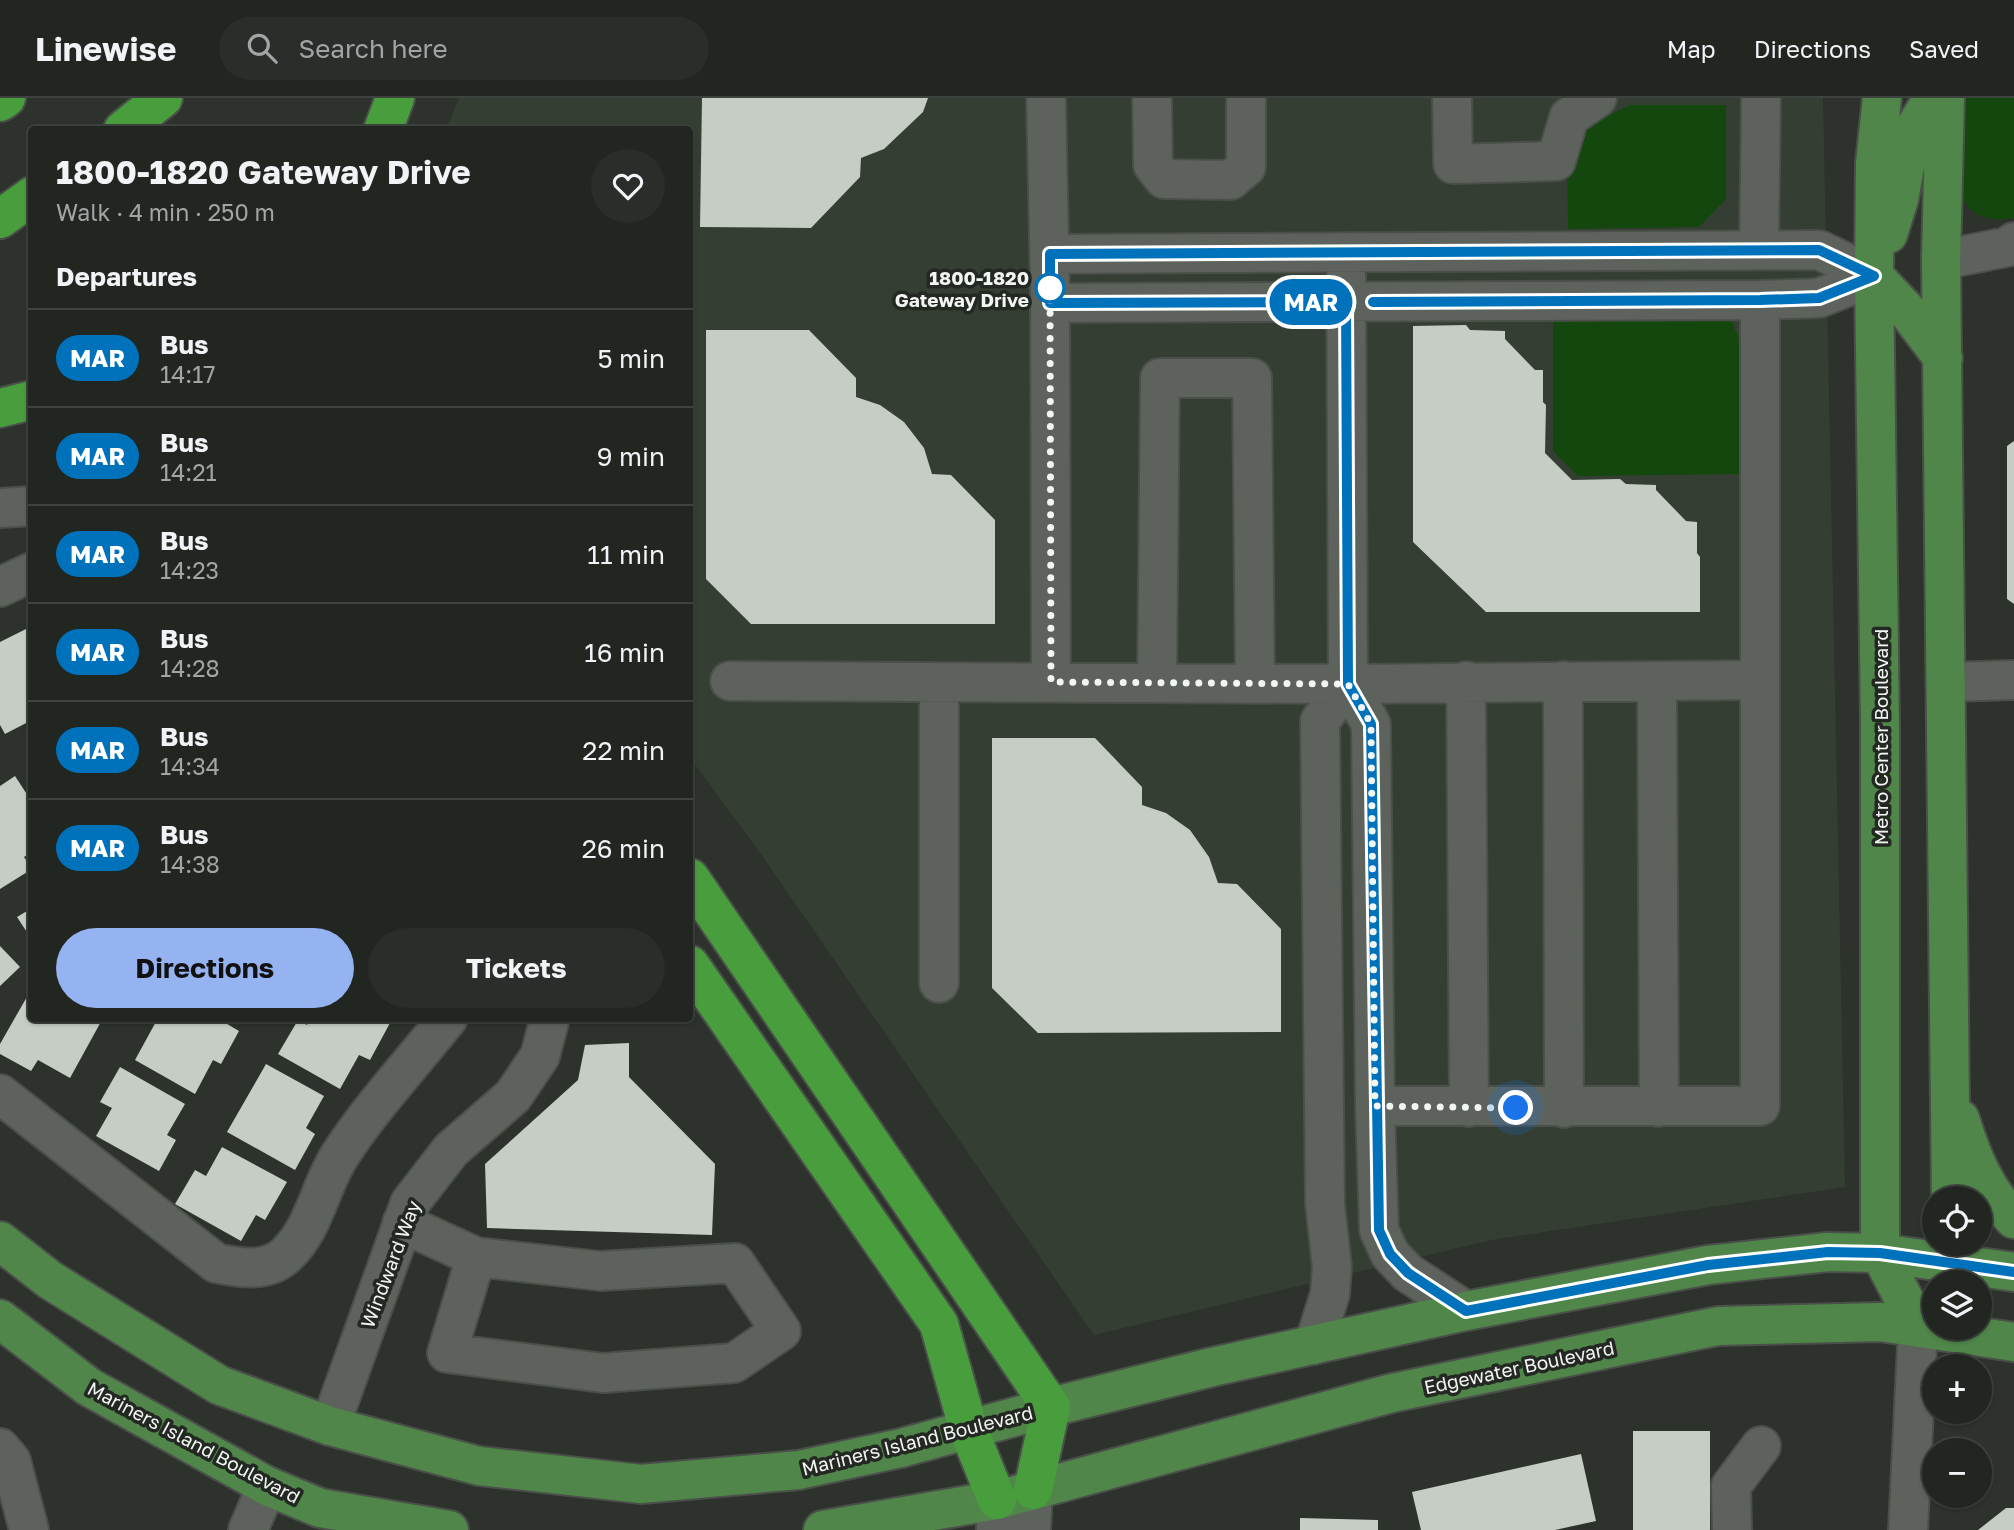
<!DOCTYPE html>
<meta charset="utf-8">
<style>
:root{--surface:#222621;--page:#2a2e2a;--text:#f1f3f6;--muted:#a2a5a5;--line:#3f433f;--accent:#95b2f1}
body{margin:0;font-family:"Golos Text",sans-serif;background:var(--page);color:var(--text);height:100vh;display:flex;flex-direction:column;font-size:26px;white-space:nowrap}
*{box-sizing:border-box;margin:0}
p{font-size:23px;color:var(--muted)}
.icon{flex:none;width:38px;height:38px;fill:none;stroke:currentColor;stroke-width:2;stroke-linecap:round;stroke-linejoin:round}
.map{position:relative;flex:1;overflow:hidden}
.side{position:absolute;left:28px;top:28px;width:665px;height:896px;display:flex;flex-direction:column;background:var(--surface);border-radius:7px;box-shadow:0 2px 5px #0004,0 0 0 2px var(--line)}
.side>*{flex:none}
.badge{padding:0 14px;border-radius:23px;font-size:24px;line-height:46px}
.fabs{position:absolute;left:1922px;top:1088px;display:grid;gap:14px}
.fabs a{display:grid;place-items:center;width:70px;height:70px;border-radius:50%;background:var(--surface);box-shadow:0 2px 5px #0004,0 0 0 2px var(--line);font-size:35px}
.you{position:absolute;width:35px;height:35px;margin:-18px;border:5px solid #fff;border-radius:50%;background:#1a73e8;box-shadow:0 0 0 10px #1a73e833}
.map>.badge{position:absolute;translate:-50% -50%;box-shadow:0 0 0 4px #fff}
h2{padding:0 28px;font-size:26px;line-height:63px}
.round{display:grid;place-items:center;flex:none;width:74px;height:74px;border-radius:37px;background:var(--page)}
.summary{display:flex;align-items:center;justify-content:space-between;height:119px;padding:0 28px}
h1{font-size:33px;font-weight:700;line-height:52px}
.action{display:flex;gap:14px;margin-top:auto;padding:14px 28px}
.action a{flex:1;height:80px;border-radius:42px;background:var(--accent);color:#111;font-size:28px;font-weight:700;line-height:80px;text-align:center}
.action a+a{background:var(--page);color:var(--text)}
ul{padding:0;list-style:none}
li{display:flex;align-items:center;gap:21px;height:98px;padding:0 28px;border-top:2px solid var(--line)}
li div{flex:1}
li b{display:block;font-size:26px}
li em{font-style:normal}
li .badge{min-width:77px;font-weight:700;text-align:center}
header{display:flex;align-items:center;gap:42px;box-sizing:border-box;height:98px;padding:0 35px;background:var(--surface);border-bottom:2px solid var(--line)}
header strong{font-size:33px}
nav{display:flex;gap:38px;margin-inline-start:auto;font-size:24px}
.search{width:490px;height:63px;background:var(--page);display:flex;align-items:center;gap:18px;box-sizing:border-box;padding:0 24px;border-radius:38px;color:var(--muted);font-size:26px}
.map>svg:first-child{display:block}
.built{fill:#353e33}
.green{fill:#14470e}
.building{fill:#c6cdc5}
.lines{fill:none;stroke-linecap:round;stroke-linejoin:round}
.minor-casing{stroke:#4a4f49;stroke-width:42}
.major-casing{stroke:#4a4f49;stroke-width:42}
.highway-casing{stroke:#4a4f49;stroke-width:42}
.minor{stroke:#5d635c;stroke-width:38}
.major{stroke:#508649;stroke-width:38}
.highway{stroke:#489d3d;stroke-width:38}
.line-casing{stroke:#fff;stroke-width:16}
.line{stroke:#0072bc;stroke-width:10}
.walk{stroke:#f2f6f2;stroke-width:7;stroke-dasharray:0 12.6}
.stop-dot{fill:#fff;stroke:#0072bc;stroke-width:3.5}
.labels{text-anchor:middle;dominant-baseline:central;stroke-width:7;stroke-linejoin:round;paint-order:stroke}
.stop-label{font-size:19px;font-weight:bold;fill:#f2f6f2;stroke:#232822;text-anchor:end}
.street-label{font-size:19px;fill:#f2f6f2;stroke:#232822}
</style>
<header>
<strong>Linewise</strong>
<div class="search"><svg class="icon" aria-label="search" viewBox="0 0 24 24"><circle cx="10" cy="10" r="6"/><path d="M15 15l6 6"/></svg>Search here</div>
<nav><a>Map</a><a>Directions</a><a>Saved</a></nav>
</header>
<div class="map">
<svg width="2014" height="1432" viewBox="0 0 2014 1432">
<rect width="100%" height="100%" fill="#2d322c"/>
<path class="built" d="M459,0H1823L1845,1089L1491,1142L1094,1237L756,749L690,660V32H446Z"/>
<path class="green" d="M1962,0H2014V120C1937,133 1957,47 1962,0Z
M1630,7H1726V101L1699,129L1568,131L1567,67L1589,27Z
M1553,214L1717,216L1731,222L1742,248L1744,376L1578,378L1553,353Z"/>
<path class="building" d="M702,0H928L923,14L884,51L861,60L860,79L811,130L700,129Z
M1466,227L1470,232L1505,233V241L1535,272H1543V304L1546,307L1545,355L1572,382L1620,381L1626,386L1656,387V392L1686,423L1697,424V455L1700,459V514H1486L1413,444V228Z
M706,232H809L856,280V299L880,307L904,324L924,350L932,376L951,377L995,422V526H751L706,481Z
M2014,343V506L2007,501V348Z
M32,528V622L5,636L0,627V544Z
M992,640H1095L1142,689V707L1166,715L1190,732L1209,759L1218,785L1237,786L1281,831V934L1038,935L992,890Z
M15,678L32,704V754L24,759L32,771L0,791V688Z
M32,810V842L17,819Z
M0,848L20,869L0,888Z
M32,890V920H103L70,980L38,962L31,973L0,956V946Z
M158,920H217L239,933L221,966L213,962L195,996L135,962Z
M310,920H383L390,925L370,962L359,957L340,991L278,956L298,922L307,927Z
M629,945V979L715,1066L712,1137L487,1130L485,1066L578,982L585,947Z
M266,966L324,998L306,1030L315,1036L295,1072L227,1034Z
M120,969L185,1006L167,1037L176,1042L159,1073L96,1038L112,1010L100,1004Z
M222,1049L287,1084L265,1122L256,1117L241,1143L175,1106L195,1072L206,1078Z
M1633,1333H1710V1432H1633Z
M1581,1356L1596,1423L1555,1432H1421L1412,1394Z
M2006,1410H2014V1432H1978Z
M1300,1420L1378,1422V1432H1300Z"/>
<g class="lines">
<g class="minor-casing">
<path id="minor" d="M1046,0L1050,189L1051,584
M1152,0L1153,67L1164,81L1231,82L1246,69V0
M1452,0L1453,66L1556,63L1569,19L1597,0
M1759,152L1761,0
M1346,154L1348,586L1371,626L1375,1008L1379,1132L1390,1156L1408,1175L1466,1213
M1050,156L1819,152L1874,178
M1941,162L2007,149L2014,144
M1050,205L1760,202L1819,200L1874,178
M0,410L32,408
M0,489L32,474
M730,583L1348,586L1759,582
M1466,583L1469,1009
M1563,583L1564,1010
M1657,583L1659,1009
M1157,584L1160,280H1252L1255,586
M1947,584L2014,582
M939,885V585
M0,996L216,1165C239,1170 268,1175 287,1156C316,1128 320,1086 342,1054C373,1007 413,964 448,920
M1375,1008H1760V202
M402,1125L476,1159L600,1173L735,1165L781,1233L734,1265L603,1275L447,1255L476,1159
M1314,1247L1330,1196L1332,1169L1325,1106L1320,623L1348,586
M330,1328L410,1105L451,1052L513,998L540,958L550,920
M0,1350L11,1363L29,1432
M248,1432L267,1388
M996,1432L997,1402
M1031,1432L1033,1392
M1732,1432L1731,1388L1761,1348
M1908,1432L1918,1228"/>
</g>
<g class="major-casing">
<path id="major" d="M1882,0L1875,65L1874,178L1880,627V1155L1918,1228
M1945,0L1941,162L1951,1101
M1888,136L1899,101L1911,36L1933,0
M1874,178L1908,214L1943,260
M1960,1021C1972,1059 1985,1093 2014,1121
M0,1143L50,1182L219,1287L330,1328L479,1368L641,1386L799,1372L901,1350L1051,1309L1212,1269L1466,1213L1708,1167L1828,1154L1880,1155L2014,1174
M0,1221L89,1289L267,1388L320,1410L449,1432
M823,1432L997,1402L1392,1295L1718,1228L1880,1224L2014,1244"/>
</g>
<g class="highway-casing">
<path id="highway" d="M0,4L6,0
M123,32L163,0
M383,32L395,0
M0,121L32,98
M0,310L32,302
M690,780L1051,1309L1033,1392
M690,867L939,1226L969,1333L997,1402"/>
</g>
<use href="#minor" class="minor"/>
<use href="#major" class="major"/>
<use href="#highway" class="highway"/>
</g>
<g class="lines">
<g class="line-casing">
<path id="line" d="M1373,204L1760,202L1819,200L1874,178L1819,152L1050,156V205L1346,204L1348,586L1371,626L1379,1132L1390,1156L1408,1175L1466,1213L1708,1167L1828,1154L1880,1155L2014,1174"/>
</g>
<use href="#line" class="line"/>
<path class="walk" d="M1050,190L1051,584L1348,586L1371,626L1375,1008L1516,1010"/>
</g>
<circle class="stop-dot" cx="1050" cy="190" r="14"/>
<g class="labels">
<g class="stop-label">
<text x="1029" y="179">1800-1820<tspan x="1029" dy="22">Gateway Drive</tspan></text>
</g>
<g class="street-label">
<text transform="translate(1880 639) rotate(-90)">Metro Center Boulevard</text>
<text transform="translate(390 1166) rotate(-69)">Windward Way</text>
<text transform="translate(1519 1269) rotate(-12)">Edgewater Boulevard</text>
<text transform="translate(917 1342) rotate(-14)">Mariners Island Boulevard</text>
<text transform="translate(194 1344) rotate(28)">Mariners Island Boulevard</text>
</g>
</g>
</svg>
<div class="fabs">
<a><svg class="icon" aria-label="locate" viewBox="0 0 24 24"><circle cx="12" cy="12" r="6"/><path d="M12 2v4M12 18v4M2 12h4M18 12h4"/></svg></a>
<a><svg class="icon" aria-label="layers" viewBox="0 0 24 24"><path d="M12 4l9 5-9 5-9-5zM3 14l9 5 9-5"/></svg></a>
<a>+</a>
<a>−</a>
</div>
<div class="you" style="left:1516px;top:1010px"></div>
<b class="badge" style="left:1311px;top:204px;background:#0072bc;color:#fff">MAR</b>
<section class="side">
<div class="summary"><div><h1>1800-1820 Gateway Drive</h1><p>Walk · 4 min · 250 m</p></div><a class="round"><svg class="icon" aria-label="heart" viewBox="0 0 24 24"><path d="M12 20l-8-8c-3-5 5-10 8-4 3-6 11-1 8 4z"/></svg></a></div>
<h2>Departures</h2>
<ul>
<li><span class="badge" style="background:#0072bc;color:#fff">MAR</span><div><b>Bus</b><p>14:17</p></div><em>5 min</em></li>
<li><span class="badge" style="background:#0072bc;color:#fff">MAR</span><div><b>Bus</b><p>14:21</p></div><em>9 min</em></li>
<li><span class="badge" style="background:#0072bc;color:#fff">MAR</span><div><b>Bus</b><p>14:23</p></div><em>11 min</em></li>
<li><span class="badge" style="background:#0072bc;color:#fff">MAR</span><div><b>Bus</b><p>14:28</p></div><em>16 min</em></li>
<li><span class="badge" style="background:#0072bc;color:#fff">MAR</span><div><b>Bus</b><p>14:34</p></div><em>22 min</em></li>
<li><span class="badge" style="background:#0072bc;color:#fff">MAR</span><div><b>Bus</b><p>14:38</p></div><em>26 min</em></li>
</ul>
<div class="action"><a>Directions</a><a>Tickets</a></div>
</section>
</div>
